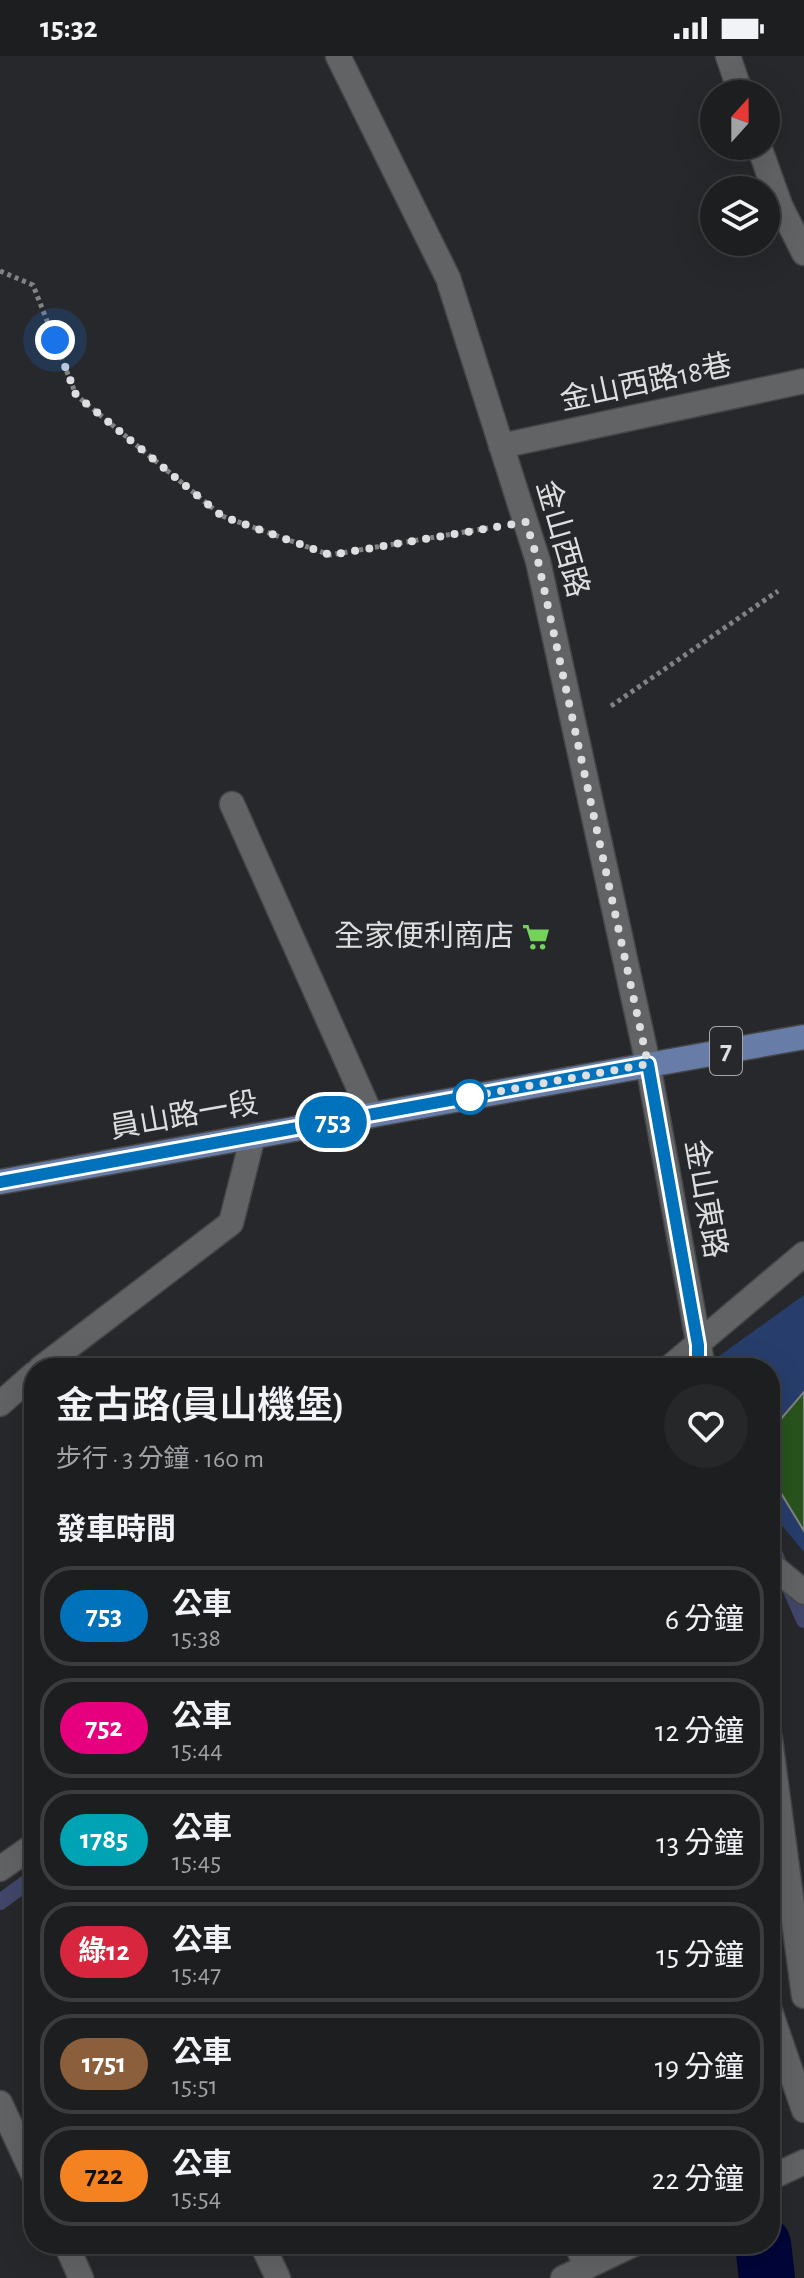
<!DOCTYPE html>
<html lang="zh-TW">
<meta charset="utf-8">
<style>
:root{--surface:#1d1e20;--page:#252729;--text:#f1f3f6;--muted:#a0a2a5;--line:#3b3c3e}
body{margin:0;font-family:"Alegreya Sans","Noto Sans TC",sans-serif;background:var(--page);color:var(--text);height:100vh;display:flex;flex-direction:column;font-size:30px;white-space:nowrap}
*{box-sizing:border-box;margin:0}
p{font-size:26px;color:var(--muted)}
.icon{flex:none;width:44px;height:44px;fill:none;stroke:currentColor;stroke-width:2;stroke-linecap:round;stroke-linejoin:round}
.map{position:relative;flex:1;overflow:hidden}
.sheet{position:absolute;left:24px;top:1302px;width:756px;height:896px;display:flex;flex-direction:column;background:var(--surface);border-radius:32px;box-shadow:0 8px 32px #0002,0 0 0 2px var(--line)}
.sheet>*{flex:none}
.badge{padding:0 16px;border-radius:26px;font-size:28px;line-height:52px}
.needle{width:52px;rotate:21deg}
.tools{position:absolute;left:700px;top:24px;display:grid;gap:16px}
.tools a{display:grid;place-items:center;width:80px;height:80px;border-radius:50%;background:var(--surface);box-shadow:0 8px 32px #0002,0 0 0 2px var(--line);font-size:40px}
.you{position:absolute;width:40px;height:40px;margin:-20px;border:6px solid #fff;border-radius:50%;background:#1a73e8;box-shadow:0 0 0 12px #1a73e833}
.map>.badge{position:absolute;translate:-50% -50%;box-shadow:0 0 0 4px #fff}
h2{padding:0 32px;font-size:30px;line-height:72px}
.round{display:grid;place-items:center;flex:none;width:84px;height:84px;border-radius:42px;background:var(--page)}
.overview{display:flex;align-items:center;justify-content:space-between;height:136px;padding:0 32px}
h1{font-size:38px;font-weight:600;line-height:60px}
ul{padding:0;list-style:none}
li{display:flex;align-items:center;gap:24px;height:100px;margin:0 16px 12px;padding:0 16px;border:4px solid var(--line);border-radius:32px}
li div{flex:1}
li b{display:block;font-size:30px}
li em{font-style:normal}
li .badge{min-width:88px;font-weight:700;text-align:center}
.status{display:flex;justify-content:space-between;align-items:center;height:56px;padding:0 40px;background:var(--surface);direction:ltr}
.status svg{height:22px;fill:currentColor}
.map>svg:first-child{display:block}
.green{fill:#273d6b}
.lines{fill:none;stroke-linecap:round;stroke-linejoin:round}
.stream{stroke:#42466a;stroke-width:16}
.canal{stroke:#000538;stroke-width:56}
.building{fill:#28541c;stroke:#818381;stroke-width:2}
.minor-casing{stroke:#454648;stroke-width:27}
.major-casing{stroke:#454648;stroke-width:27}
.path{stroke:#818284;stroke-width:5;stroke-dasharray:4 4;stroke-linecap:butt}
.minor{stroke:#616365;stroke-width:24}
.major{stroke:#677da7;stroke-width:24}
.line-casing{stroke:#fff;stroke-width:18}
.line{stroke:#0072bc;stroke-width:12}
.walk{stroke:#dddedf;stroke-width:8;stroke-dasharray:0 14.4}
.stop-dot{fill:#fff;stroke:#0072bc;stroke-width:4}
.labels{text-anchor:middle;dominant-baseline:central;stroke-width:6;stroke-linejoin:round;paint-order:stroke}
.shield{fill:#27282b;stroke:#a6a7a9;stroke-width:2}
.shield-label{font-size:28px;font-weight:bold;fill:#dddedf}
.street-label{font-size:30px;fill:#dddedf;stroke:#27282b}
.poi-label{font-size:30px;fill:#dddedf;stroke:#27282b;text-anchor:end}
</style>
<div class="status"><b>15:32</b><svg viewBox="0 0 49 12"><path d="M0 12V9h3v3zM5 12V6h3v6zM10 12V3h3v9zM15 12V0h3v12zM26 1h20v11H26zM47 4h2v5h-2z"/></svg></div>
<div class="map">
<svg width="804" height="2222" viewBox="0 0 804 2222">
<rect width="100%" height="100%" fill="#27282b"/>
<path class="green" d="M804,1239V1496L770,1455V1312H721L719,1300Z"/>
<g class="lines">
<path class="stream" d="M770,1487L804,1564
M0,1846L34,1821"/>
<path class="canal" d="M763,2188L767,2222"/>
</g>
<path class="building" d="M804,1336V1475L770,1419L780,1364Z"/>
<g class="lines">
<g class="minor-casing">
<path id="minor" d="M338,0L448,222L538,505L648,1008L703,1312
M728,0L741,38
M759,90L780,149L804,197
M501,390L804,325
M232,748L371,1059
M41,1312L231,1167L253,1080
M669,1312L804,1198
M0,1348L34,1318
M770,1508L804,1536
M770,1683L804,1940
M0,1813L34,1789
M770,1955L804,2054
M0,2047L34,2120
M770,2122L804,2106
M66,2188L81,2222
M262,2188L278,2222
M576,2188L587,2211
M563,2222L634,2188"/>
</g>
<g class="major-casing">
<path id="major" d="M0,1126L804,981"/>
</g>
<path class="path" d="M0,215L33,229L76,339L222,460L330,499L488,472
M611,650L778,535"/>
<use href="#minor" class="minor"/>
<use href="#major" class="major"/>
</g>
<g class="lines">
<g class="line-casing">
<path id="line" d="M0,1126L648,1008L698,1289V1312"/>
</g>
<use href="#line" class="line"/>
<path class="walk" d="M55,284L76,339L222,460L330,499L526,466L538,505L648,1008L463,1042L470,1041"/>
</g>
<defs>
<g id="supermarket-bare" transform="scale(2.16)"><path d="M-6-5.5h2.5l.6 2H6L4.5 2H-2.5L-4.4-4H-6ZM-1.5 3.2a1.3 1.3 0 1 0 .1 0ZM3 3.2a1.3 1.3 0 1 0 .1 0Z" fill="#74d25b" stroke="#27282b" stroke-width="2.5" paint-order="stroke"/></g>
</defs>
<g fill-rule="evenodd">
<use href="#supermarket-bare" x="536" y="881"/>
</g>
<circle class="stop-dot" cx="470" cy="1041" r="16"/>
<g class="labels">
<rect class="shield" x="710" y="971" width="32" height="48" rx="6"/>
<g class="shield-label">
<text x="726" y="995">7</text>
</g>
<g class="street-label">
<text transform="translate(646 327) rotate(-12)">金山西路18巷</text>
<text transform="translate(562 483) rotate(74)">金山西路</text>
<text transform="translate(184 1060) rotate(-10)">員山路一段</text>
<text transform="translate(705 1143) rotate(80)">金山東路</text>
</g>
<g class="poi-label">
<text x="514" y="881">全家便利商店</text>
</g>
</g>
</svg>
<div class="tools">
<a><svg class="needle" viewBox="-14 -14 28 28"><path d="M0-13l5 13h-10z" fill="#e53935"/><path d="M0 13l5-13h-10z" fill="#a0a2a5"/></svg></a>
<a><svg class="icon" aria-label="layers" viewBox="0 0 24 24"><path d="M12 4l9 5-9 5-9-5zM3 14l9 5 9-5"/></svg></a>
</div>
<div class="you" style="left:55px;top:284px"></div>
<b class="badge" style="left:333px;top:1066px;background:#0072bc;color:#fff">753</b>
<section class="sheet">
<div class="overview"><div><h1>金古路(員山機堡)</h1><p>步行 · 3 分鐘 · 160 m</p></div><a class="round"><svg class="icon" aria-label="heart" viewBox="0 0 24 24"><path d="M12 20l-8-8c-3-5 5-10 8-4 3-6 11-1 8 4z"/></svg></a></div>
<h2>發車時間</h2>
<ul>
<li><span class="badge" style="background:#0072bc;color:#fff">753</span><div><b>公車</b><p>15:38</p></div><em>6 分鐘</em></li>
<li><span class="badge" style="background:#e6007e;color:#fff">752</span><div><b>公車</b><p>15:44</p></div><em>12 分鐘</em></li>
<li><span class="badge" style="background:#00a3b4;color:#fff">1785</span><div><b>公車</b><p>15:45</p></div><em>13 分鐘</em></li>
<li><span class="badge" style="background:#d7263d;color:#fff">綠12</span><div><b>公車</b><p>15:47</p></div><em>15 分鐘</em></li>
<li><span class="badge" style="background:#8b5e3c;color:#fff">1751</span><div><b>公車</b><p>15:51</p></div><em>19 分鐘</em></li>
<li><span class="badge" style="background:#f58220;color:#111">722</span><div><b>公車</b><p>15:54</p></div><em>22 分鐘</em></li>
</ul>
</section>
</div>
